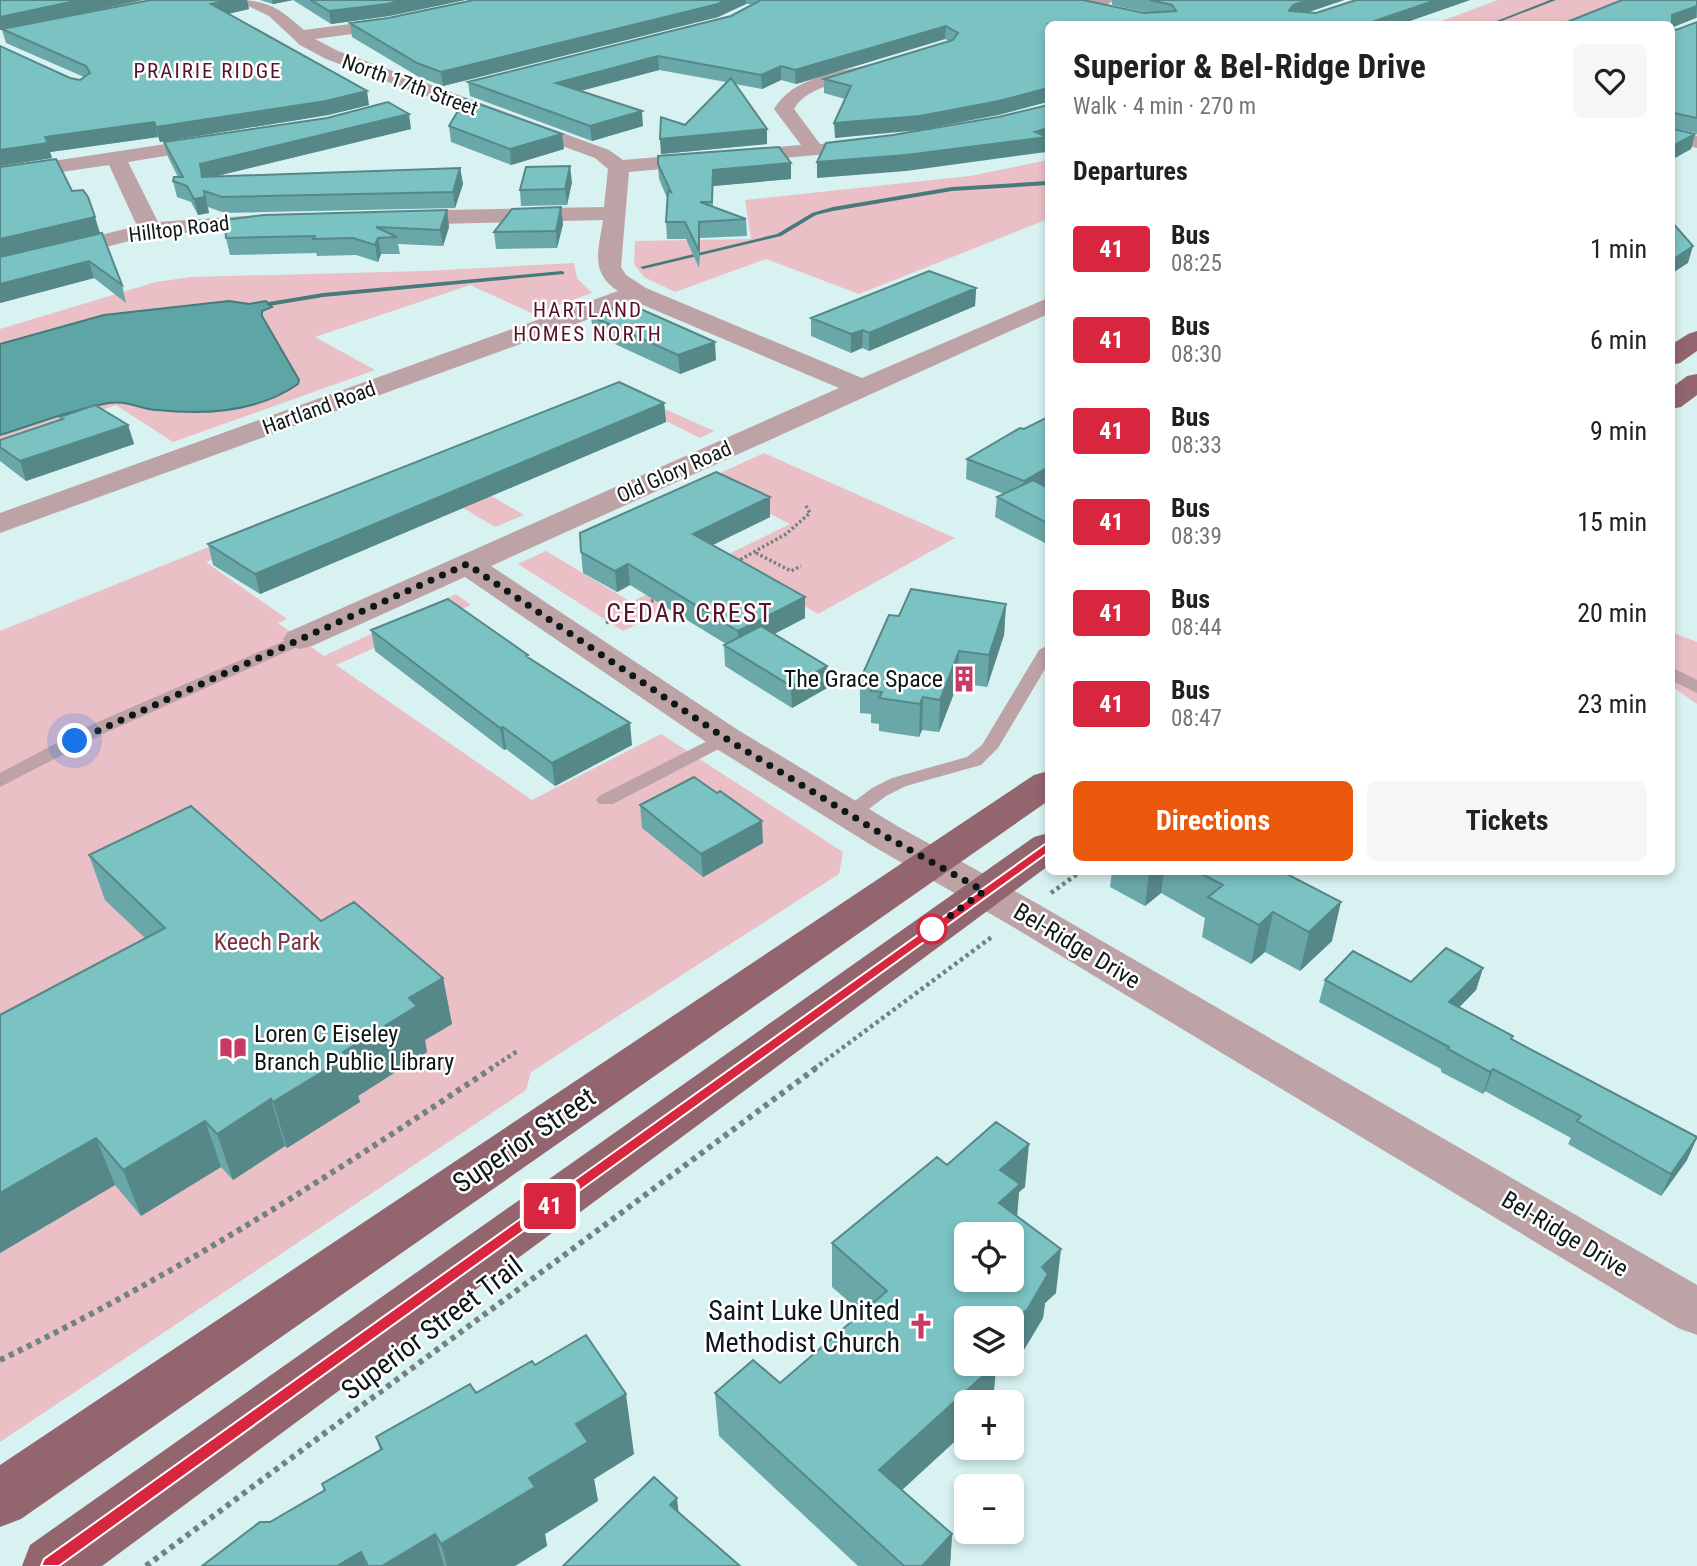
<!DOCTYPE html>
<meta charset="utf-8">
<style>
:root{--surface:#fff;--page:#f6f6f6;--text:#202124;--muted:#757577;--accent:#ea580c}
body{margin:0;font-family:"Roboto Condensed",sans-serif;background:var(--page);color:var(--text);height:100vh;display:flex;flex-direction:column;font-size:26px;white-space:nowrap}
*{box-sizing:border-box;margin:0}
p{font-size:23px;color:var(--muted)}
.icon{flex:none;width:38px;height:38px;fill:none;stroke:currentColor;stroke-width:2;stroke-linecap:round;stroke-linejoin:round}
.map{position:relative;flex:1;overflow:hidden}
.details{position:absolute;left:1045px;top:21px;width:630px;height:854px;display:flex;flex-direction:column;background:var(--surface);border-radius:10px;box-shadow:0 4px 10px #0003}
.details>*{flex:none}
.badge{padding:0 14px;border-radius:5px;font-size:24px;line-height:46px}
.controls{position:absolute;left:954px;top:1222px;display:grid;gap:14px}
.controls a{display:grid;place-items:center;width:70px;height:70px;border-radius:10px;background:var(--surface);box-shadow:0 4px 10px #0003;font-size:35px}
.you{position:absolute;width:35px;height:35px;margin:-18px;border:5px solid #fff;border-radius:50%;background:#1a73e8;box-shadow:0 0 0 10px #1a73e833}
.map>.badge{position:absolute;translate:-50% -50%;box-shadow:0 0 0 4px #fff}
h2{padding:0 28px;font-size:26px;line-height:63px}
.round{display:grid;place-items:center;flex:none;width:74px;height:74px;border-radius:10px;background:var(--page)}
.head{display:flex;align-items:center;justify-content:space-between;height:119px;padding:0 28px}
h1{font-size:33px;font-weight:700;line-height:52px}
.action{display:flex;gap:14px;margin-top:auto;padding:14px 28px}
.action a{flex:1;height:80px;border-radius:10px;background:var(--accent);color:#fff;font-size:28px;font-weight:700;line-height:80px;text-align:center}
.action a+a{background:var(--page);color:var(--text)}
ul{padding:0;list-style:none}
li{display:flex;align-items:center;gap:21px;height:91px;padding:0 28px}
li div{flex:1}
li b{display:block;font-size:26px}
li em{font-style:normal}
li .badge{min-width:77px;font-weight:700;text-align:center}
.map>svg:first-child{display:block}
.green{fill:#eabfc6}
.water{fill:#5ea5a5;stroke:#467b7b;stroke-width:2}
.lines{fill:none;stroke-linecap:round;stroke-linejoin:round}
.stream{fill:#467b7b;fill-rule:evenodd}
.path-far2{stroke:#728282;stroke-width:3.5;stroke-dasharray:2.5 2.5;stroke-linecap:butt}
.path-far1{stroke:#728282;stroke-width:4.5;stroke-dasharray:3.5 3.5;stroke-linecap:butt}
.path{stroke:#728282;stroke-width:6;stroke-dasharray:5 5;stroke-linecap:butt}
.service{fill:#bda2a6;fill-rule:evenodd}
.minor{fill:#bda2a6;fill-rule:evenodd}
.tertiary{fill:#bda2a6;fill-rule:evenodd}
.primary{fill:#93656e;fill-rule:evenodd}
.wall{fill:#6aa7a8}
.shaded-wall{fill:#568888}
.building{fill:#7bc2c3;stroke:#568888;stroke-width:2;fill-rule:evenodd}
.line{fill:#d7263d;stroke:#fff;stroke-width:2}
.walk{stroke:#0f1818;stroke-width:7;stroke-dasharray:0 12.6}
.stop-dot{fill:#fff;stroke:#d7263d;stroke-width:3.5}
.labels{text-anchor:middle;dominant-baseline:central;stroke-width:5;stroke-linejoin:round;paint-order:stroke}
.far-neighbourhood-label{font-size:21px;letter-spacing:2px;fill:#571328;stroke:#fff}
.far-street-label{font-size:21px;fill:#0f1818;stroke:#fff}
.poi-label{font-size:24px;fill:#0f1818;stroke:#fff;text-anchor:end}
.park-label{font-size:24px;fill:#793244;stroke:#fff}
.street-label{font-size:24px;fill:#0f1818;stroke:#fff}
.neighbourhood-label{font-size:26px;letter-spacing:2px;fill:#571328;stroke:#fff}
.near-street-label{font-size:28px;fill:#0f1818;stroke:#fff}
.near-poi-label{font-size:28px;fill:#0f1818;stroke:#fff;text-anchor:end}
</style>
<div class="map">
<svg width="1697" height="1566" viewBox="0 0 1697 1566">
<rect width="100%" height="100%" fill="#d8f1f1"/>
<path class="green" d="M1498,0H1621L1560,24H1434Z
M1048,160V219L859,294L766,259L675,292L644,277L634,264L635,241L751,239L745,200L970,176Z
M574,263L577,278L592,293L534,314L470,285L315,337L375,370L173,442L116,405L0,444V329L156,282L191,277L425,271Z
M611,385L714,431L700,438L618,397L443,468L524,515L495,527L413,478L206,562L287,619L278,623L324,656L456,594L471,605L336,665L532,800L661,734L843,852L839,874L531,1072L526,1090L0,1442V631Z
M764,453L955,538L818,614L747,573L623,631L518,564L546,551L631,602L790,524L705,480Z
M1671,632L1697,642V704L1671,686Z"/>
<path class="water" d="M229,301L249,304L266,301L272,307L262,311V316L299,380L298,384C258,412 204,415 157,410C140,409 127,400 109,403C73,409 36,424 0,435V344L104,315Z"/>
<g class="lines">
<path class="stream" d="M1550,0H1556L1494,24H1489Z
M1048,181V185L952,191L833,211L816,215L781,236L643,269L640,267L777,234L812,213L833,207L952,187Z
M562,271L564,272V274L323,297L269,306L266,304L269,302L323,293Z"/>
<path class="path-far2" d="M756,553L791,571L801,566
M736,562L786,534L810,513L805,504
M606,623L658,598"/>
<path class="path-far1" d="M1051,893L1080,872
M490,1069L519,1050
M814,1069L993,936"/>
<path class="path" d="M0,1360C173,1277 333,1174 492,1068
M146,1566L816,1068"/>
<path class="service" d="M300,634L306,635L309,639L306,643L105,733L0,787V773L91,725Z
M1048,645V664L998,748L981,765L906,786L886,796L857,818H843L840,814L843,810L872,788L892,778L967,757L982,745L1039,650Z
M1671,667L1697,680V693L1671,680Z
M725,732L732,734L734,738L732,742L613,804H599L596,800L599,796Z"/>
<path class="minor" d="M236,0C269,0 280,9 304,30L389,19L477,0H507L499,5L389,29L315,39L338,51L609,150L623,160L801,145L774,109C793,77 838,72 872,64L878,65L881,69L878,73C853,80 808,84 794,109L820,144L875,139L882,141L885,145L882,149L629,172L621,267L626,275L646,288L862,378L1048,298V314L491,566L738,730L899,827L1038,904L1697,1285V1335L1678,1328L1008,924L871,845L712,746L465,577L312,646L300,649L288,646L283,639L288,632L839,388L636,302L0,533V513L618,291C589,272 599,249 603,220L396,225L388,223L385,218L388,213L396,211L604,207L608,169L595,158L326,59L300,45L269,16Z
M1089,0H1114C1107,7 1089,13 1078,10L1076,7Z
M219,136L226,138L229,142L226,146L128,162L158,222L276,214L284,216L287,221L284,226L183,233L133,240L0,274V260L137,226L109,165L0,181V169Z"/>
<path class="tertiary" d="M1671,130L1697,136V148L1671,142Z"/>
<path class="primary" d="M1697,331V351L1680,363L1671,365V345L1688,334Z
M1697,374V395L1681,407L1671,409V388L1687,376Z
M1048,771V801L21,1519L0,1527V1465L1034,775Z
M1048,833V866L102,1566H22L30,1545L1034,837Z"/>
</g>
<path class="wall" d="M0,0H143L54,19L151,0H247L249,9L228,14L369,105L328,115L160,142L158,137L50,152L52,158L0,166L70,78L80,80L84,77L6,43L2,30H0Z
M260,0H465L389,16L331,24L293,0L273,4Z
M474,0H1083L1144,13H1150L1112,5V0H1344L1306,13H1316L1470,0L1401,24H1048V103L1047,102L998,115L835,138L845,99L824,93V79L949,41L945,39L796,84L781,80L762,89L735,84L767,129V144L661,154L685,125L726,82L659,70L581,91L643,126L592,141L470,96L468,82L731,16L755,4H746L718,17L443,86L419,77L352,37L350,23L388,18Z
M1697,0V18H1696L1672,27L1676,30L1697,22V133L1676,129L1695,134L1691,149L1671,160V24Z
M449,126L564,149L511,165L451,142Z
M411,129L217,176L460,168L463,184L455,208L225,213L208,207L209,213L198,215L191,202L177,197L173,181L178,177L168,157L164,142Z
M791,163V179L713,186V207L746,219L747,236L700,238L699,268L686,239H667L666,222L667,198L659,179L658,164Z
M572,182L567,205L521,206L520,190Z
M72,191L100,233L122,285L126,303L94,278L0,303Z
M447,210L449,227L443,246L398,244L400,254H381L378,262L356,255L317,256L316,253L230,255L226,238Z
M563,224L557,248L496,249L494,232Z
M976,288L975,306L869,351L862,348L851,353L811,336V318Z
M591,316L716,360L680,374L593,334Z
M664,403L666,422L260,594L213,565L208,544Z
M60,417L128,425L134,444L26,481L0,461V440L61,419Z
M1048,417V486L1047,487L1048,542L1045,543L995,517L997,497L1004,494L966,479L967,459Z
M770,497V517L713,545L805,597V618L774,634L827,688L792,708L725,666L724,645L726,644L630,585L617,592L583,573L581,552Z
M1006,604L1004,635L987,687L958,683L939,732L922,730L919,737L879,731V724L871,723V714L860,713V680L899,616Z
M371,630L529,658L632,745L555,786L506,749L504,750L375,651Z
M717,793L763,843L703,877L642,828L640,805Z
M89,855L321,921L443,978L452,1024L425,1040L427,1052L358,1096L360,1102L287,1148L285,1146L233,1180L221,1167L141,1216L115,1185L0,1253L145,938L105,900Z
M1112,872H1283L1332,941L1300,971L1265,952L1251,964L1202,937L1205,918L1161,893L1145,906L1110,887Z
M1483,968L1476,990L1459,1007L1513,1036L1512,1039L1687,1160L1661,1196L1568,1144L1571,1138L1485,1091L1483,1094L1441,1072V1069L1319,1002L1325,980L1411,982Z
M1025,1187L1019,1192L1017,1217L1056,1293L1045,1303L1043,1318L1022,1353L966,1363H1006L996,1369L966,1402V1431L902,1490L952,1534L950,1566H858L719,1436L715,1393L780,1383L862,1313L832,1287V1243Z
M535,1365L634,1454L594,1479L598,1501L545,1534L547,1546L515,1566H202L270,1522L324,1491L322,1484L380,1450L376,1437Z"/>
<path class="shaded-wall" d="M80,0H143L0,30V17Z
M229,0H247L249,9L214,17L211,4Z
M272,0H293L273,4Z
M403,0H465L389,16L331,24L329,11Z
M726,0H746V4L718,17L443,86L441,72Z
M1307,0H1344L1291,18L1289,11L1293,5Z
M1436,0H1470L1401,24H1366Z
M1697,6L1696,18L1671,28L1672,15Z
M946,26L945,39L796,84L795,70Z
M658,56L659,70L557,97L556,83Z
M781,66V80L762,89L761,75Z
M1048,88L1047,102L998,115L920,130L835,138L834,123Z
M367,91L369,105L328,115L160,142L156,127Z
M642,111L643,126L592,141L590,126Z
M409,114L411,129L204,179L206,192L200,164Z
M154,122L158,137L50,152L52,158L0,166V150L45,137Z
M1048,128V143H1047L1046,152L906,171L817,178V162L1035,132Z
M767,129V144L661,154L660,139Z
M562,134L564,149L511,165L510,149Z
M1695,134L1691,149L1671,160V147Z
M791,163V179L713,186V218V170Z
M570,166L572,182L567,205L565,189Z
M460,168L463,184L455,208L453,192Z
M204,191L209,213L198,215L194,199Z
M561,207L563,224L557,248L556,231Z
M447,210L449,227L443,246L440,230Z
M95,217L100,233L0,257V239Z
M699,222L700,238L699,268Z
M378,238L381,254L378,262L375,245Z
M1693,246L1688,263L1671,274V261Z
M89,261L94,278L0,303V284Z
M976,288L975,306L869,351V333Z
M863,330L862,348L851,353V334Z
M715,342L716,360L680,374L678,355Z
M664,403L666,422L260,594L255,574Z
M128,425L134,444L26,481L20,461Z
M1048,467V486L1022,501L1024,481Z
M770,497V517L694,554L693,534Z
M1048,522V542L1045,543L1047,523Z
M628,564L630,585L617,592L615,571Z
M805,597V618L739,652L738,631Z
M1006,604L1004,635L987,687L989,655Z
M959,651L958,683L939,732L940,700Z
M827,666V688L792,708L791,686Z
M923,697L922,730L919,737L920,704Z
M630,723L632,745L555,786L552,763Z
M503,727L506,749L504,750L500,728Z
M762,821L763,843L703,877L701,854Z
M1149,872H1164L1161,893L1145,906Z
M1341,902L1332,941L1300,971L1309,932Z
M1273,912L1265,952L1251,964L1259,925Z
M1483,968L1476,990L1442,1025L1449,1002Z
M443,978L452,1024L425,1040L427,1052L358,1096L360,1102L287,1148L273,1102L343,1052L409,998Z
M1493,1069L1485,1091L1483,1094L1490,1072Z
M271,1099L285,1146L233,1180L217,1134Z
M205,1121L221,1167L141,1216L123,1170Z
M96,1138L115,1185L0,1253V1193Z
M1697,1138L1687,1160L1661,1196L1671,1174Z
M1029,1144L1025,1187L1019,1192L1016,1228L996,1234L1000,1170Z
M1061,1249L1056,1293L1045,1303L1043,1318L1022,1353L1012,1360V1319L1042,1267Z
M970,1363H1006L996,1369L993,1402H966V1431L878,1512L879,1470Z
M626,1394L634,1454L594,1479L598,1501L545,1534L547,1546L515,1566H447L441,1544L576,1424Z
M677,1498L684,1562L670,1505Z
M435,1534L444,1566H382Z
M952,1534L950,1566H922Z
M361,1552L366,1566H337Z"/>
<path class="building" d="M0,0H80L0,17Z
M151,0H229L211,4L367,91L326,101L156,127L154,122L45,137L48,143L0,150V46L70,78L80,80L90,73L86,66L2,29Z
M311,0H403L387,4L329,11Z
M474,0H726L718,4L441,72L417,63L350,23L388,18Z
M761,0H1083L1144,13L1176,11L1172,5L1150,0H1307L1293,5L1289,11L1316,13L1356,0H1436L1366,24H1048V88L999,101L920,116L834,123L851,86L824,79L953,40L958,33L946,26L795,70L781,66L761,75L658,56L556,83L642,111L590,126L468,82L731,16Z
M1622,0H1697V6L1672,15V28L1676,30L1697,22V118L1674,113L1673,129L1695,134L1671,147V24H1562Z
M731,78L767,129L660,139L661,117L685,125Z
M465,99L562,134L510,149L449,126Z
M388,102L409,114L200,164L202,177L460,168L453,192L222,197L204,191L205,197L194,199L187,186L173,181L174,177H183L164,142L327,118Z
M1048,105V128L1035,132L1047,137L906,155L817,162L826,143L893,135L998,117Z
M779,147L791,163L713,170L712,202H700L746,219L699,222V251L685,222H666L668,191L671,192L658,164V156Z
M56,159L72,191L83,190L88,197L95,217L0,239V167Z
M570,166L565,189L520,190L526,167Z
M561,207L556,231L494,232L512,209Z
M447,210L440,230L376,227L397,237L378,238L375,245L353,238L313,239L315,236L226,238L225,220L264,215Z
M1671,221L1693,246L1671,261Z
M102,233L122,285L89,261L0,284V257Z
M929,271L976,288L869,333L863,330L851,334L811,318Z
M627,303L715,342L678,355L591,316Z
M619,382L664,403L255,574L208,544Z
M95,405L128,425L20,461L0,447V440L63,419L60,417Z
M1048,417V467L1024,481L967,459L1020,428L1024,429Z
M716,472L770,497L693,534L805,597L738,631L628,564L615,571L581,552L580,533Z
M1033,480L1048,488V522L1047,523L997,497Z
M911,589L1006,604L989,655L959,651L940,700L923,697L920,704L879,698L882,692L871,691L875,682L860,680L889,615L899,616Z
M448,599L528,655L526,656L630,723L552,763L503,727L500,728L371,630Z
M761,626L827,666L791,686L724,645Z
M694,777L717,793L720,791L762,821L701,854L640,805Z
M191,806L321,921L354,902L443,978L409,998L417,1006L343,1052L348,1056L273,1102L271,1099L217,1134L205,1121L123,1170L96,1138L0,1193V1015L165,928L89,855Z
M1198,872H1283L1341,902L1309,932L1273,912L1259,925L1208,897L1223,885Z
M1446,948L1483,968L1449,1002L1513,1036L1511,1039L1697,1137L1671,1174L1577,1121L1581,1116L1493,1069L1490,1072L1448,1049L1449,1047L1325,980L1353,951L1411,982Z
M996,1122L1029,1144L1000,1170L1020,1184L999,1203L1061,1249L1042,1267L1048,1274L1027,1310L1012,1319V1318H966V1363L996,1364L879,1470L952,1534L922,1566H904L715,1393L753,1360L780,1383L887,1291L832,1243L937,1157L947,1165ZM966,1234H1012V1279H966Z
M586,1335L626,1394L576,1424L588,1442L529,1478L535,1487L441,1544L435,1534L382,1566H368L361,1552L337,1566H202L260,1522H270L325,1490L322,1484L382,1449L376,1437L470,1384L476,1393L532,1361L535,1365Z
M654,1477L677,1498L670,1505L740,1566H563Z"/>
<path class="line" d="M1048,842L1055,846L1053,849L59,1566H41L44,1559Z"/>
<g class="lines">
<path class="walk" d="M75,741L467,564L725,738L885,836L984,891L932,929"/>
</g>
<defs>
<g id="building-bare" transform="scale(2.1)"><path d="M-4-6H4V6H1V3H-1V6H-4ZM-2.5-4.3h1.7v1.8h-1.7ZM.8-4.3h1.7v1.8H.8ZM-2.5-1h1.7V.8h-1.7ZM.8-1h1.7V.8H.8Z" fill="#c83a66" stroke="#fff" stroke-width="2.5" paint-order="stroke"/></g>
<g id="library-bare" transform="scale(2.1)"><path d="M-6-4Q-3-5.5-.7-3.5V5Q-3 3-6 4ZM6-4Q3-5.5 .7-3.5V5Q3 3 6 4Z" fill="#c83a66" stroke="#fff" stroke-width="2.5" paint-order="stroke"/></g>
<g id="church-bare" transform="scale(2.1)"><path d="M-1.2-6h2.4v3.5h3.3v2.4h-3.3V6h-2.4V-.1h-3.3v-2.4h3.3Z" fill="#c83a66" stroke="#fff" stroke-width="2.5" paint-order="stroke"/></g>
</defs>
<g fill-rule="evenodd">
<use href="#building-bare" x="964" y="679"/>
<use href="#library-bare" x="233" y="1048"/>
<use href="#church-bare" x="921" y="1326"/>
</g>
<circle class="stop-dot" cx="932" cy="929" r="14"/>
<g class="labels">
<g class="far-neighbourhood-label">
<text x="208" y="71">PRAIRIE RIDGE</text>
<text x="588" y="310">HARTLAND<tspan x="588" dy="24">HOMES NORTH</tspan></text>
</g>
<g class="far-street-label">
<text transform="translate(410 85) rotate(20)">North 17th Street</text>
<text transform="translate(179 229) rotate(-7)">Hilltop Road</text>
<text transform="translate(319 408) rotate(-20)">Hartland Road</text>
<text transform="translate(674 472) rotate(-24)">Old Glory Road</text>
</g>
<g class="poi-label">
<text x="943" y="679">The Grace Space</text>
<text x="254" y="1034" text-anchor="start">Loren C Eiseley<tspan x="254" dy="28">Branch Public Library</tspan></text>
</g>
<g class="park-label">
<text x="267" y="942">Keech Park</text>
</g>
<g class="street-label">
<text transform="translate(1077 946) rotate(31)">Bel-Ridge Drive</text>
<text transform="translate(1565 1234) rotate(31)">Bel-Ridge Drive</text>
</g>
<g class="neighbourhood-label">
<text x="690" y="613">CEDAR CREST</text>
</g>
<g class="near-street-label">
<text transform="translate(524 1140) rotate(-34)">Superior Street</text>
<text transform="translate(432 1328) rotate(-37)">Superior Street Trail</text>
</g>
<g class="near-poi-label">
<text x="900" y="1310">Saint Luke United<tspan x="900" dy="32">Methodist Church</tspan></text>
</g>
</g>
</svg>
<div class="controls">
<a><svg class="icon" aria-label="locate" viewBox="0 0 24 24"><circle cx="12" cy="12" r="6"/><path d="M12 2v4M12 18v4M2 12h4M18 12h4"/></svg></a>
<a><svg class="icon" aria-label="layers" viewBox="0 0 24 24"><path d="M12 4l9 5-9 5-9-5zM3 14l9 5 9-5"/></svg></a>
<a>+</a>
<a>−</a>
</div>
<div class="you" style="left:75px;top:741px"></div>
<b class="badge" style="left:550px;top:1206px;background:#d7263d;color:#fff">41</b>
<section class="details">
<div class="head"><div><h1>Superior &amp; Bel‐Ridge Drive</h1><p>Walk · 4 min · 270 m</p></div><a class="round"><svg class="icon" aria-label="heart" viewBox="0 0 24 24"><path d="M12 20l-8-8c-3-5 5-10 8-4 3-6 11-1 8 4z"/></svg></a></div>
<h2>Departures</h2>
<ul>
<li><span class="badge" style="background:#d7263d;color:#fff">41</span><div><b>Bus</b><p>08:25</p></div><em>1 min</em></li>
<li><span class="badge" style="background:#d7263d;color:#fff">41</span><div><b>Bus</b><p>08:30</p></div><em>6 min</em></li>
<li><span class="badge" style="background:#d7263d;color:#fff">41</span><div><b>Bus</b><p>08:33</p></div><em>9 min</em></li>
<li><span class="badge" style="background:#d7263d;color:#fff">41</span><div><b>Bus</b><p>08:39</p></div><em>15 min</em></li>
<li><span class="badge" style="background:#d7263d;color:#fff">41</span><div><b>Bus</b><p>08:44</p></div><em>20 min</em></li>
<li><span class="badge" style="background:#d7263d;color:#fff">41</span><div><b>Bus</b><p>08:47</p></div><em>23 min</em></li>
</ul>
<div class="action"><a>Directions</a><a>Tickets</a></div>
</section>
</div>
